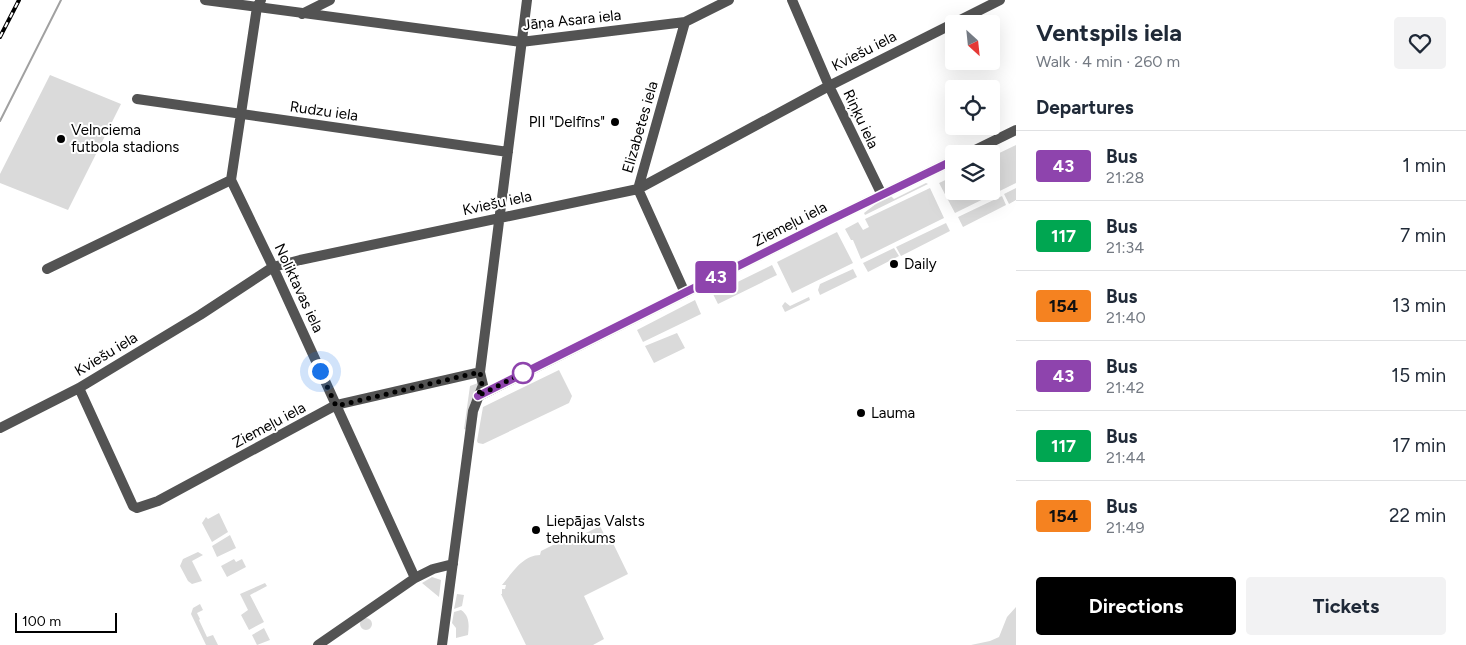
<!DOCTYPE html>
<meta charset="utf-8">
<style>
:root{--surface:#fff;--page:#f2f2f3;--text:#1f2937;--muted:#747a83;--line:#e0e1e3;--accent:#000}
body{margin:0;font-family:Figtree,sans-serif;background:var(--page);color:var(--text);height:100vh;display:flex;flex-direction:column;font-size:19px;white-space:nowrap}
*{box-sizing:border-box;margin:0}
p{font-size:16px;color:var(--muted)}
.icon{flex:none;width:28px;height:28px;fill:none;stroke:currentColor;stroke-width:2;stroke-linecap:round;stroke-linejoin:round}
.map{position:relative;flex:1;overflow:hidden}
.side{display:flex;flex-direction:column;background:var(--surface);width:450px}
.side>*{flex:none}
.badge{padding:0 10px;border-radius:4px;font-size:18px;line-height:32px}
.needle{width:32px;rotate:153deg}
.tools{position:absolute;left:945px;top:15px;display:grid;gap:10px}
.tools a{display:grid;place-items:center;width:55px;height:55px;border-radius:5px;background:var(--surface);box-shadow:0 5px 20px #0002;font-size:25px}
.scale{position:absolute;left:15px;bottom:12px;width:102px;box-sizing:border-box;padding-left:5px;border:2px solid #000;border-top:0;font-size:14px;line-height:18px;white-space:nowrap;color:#000;-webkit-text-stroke:4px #fff;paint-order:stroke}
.you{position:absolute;width:25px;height:25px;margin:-12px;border:4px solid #fff;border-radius:50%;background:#1a73e8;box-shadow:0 0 0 8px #1a73e833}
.map>.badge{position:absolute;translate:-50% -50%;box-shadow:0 0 0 2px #fff}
h2{padding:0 20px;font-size:19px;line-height:45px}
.round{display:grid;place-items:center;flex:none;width:52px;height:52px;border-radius:5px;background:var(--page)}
.head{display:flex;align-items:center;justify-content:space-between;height:85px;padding:0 20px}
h1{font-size:24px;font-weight:700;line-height:38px}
.cta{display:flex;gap:10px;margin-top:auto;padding:10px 20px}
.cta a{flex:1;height:58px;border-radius:5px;background:var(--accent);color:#fff;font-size:20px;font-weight:700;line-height:58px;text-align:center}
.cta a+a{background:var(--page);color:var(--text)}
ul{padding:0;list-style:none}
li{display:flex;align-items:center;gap:15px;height:70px;padding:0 20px;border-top:1px solid var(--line)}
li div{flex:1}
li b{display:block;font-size:19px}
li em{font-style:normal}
li .badge{min-width:55px;font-weight:700;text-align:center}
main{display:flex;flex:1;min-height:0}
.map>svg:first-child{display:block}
.green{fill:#dadada}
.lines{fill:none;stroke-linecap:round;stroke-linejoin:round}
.stream{stroke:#a1a1a1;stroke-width:2}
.minor{stroke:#535353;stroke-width:10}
.rail-casing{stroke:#000;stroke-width:4}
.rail{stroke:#fff;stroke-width:2;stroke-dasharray:5.5;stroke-linecap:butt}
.line-casing{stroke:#fff;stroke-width:11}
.line{stroke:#8e44ad;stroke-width:8}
.walk{stroke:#000;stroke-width:5;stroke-dasharray:0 9}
.poi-dot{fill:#000;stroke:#fff;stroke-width:2}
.stop-dot{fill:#fff;stroke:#8e44ad;stroke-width:2.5}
.labels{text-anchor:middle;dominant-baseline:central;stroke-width:4;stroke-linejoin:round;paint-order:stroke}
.street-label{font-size:15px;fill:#000;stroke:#fff}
.poi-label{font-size:15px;fill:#000;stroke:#fff;text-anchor:start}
</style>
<main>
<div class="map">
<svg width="1016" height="645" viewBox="0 0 1016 645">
<rect width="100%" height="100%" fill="#fff"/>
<path class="green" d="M50,75L121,104L68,210L0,183V174Z
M1016,145V183L955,213L939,183L954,176V191H991V157Z
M926,183L928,184L865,215L864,213L877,203L891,196L894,199Z
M930,188L944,218L861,259L853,240H851L845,229L858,222L863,230L869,227L865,219Z
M1016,188V200L1009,204L1004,194Z
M1002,196L1006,205L963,227L958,217Z
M946,223L950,231L901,256L896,247Z
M837,232L853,263L792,293L777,262Z
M894,248L899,256L868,272L863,263Z
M772,265L777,275L718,304L713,294Z
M853,269L857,277L820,295L818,290L820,284Z
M809,297L810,300L785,312L782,306L785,302L790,306Z
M695,300L701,314L643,342L637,330Z
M677,333L685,348L654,363L645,346Z
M559,370L572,396L569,403L483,444L478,443L477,441L483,407Z
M478,383L477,391L470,404L467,430L464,429L470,386Z
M219,513L228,532L212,542L202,523L206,517L208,519Z
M600,526L607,540L611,539L628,574L584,596L604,639L593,645H526L501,594H502V589H505L506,585H502C512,573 523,555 540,555L541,551L561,541L567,539L576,538Z
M230,535L236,548L217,557L212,546Z
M198,552L203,555L192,561L202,581L192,584L188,581L180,566L183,559Z
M234,559L236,562L242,559L246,567L227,577L221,566Z
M432,577L441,580L439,597L422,583Z
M265,583L267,586L250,595L264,622L249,630L241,615L248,610L240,594Z
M457,594L464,595L462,606L454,609Z
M200,604L203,610L197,613L200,619L199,620L207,637L213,635L218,645H206L191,614L193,608Z
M1016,607V645H971L990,641L999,637L1007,617Z
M461,610C470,616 469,626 468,635L456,638V628L452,623L454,612Z
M360 624a6 6 0 1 1 12 0a6 6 0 1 1-12 0Z
M264,628L270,640L257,645L252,635Z"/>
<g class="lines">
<path class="stream" d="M0,121L61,0"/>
<path class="minor" d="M205,0L521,42L685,22L729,0
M261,0L257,7L231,180L273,267L415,578
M792,0L829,86L882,195
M302,14L330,0
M685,22L638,189L685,293
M137,99L508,152
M967,154L1016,130
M47,269L231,180
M79,388L133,506L137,508L158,501L336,405L480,372
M479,396L826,222L954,160
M0,428L79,388L200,315L273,267L300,260L638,189L829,86L1000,0
M318,645L415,578L433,569L453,564
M442,645L473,411L483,385L480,372L527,0"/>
<g class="rail-casing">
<path id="rail" d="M0,37L19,0"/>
</g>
<use href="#rail" class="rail"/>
</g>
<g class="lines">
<g class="line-casing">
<path id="line" d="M478,396L826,222L954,160"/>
</g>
<use href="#line" class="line"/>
<path class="walk" d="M320,371L336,406L480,372L482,385L478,396L525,372L523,373"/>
</g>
<g class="poi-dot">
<circle cx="615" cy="122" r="5"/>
<circle cx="61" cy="139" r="5"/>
<circle cx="894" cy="264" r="5"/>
<circle cx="861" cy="413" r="5"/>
<circle cx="536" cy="530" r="5"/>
</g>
<circle class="stop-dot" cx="523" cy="373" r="10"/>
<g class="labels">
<g class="street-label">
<text transform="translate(572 20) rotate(-6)">Jāņa Asara iela</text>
<text transform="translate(864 51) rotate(-27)">Kviešu iela</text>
<text transform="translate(324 111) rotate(8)">Rudzu iela</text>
<text transform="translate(861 119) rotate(65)">Riņķu iela</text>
<text transform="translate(640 127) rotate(-74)">Elizabetes iela</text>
<text transform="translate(497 203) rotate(-12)">Kviešu iela</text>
<text transform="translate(790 224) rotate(-27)">Ziemeļu iela</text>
<text transform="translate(299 288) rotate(65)">Noliktavas iela</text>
<text transform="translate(106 354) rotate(-31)">Kviešu iela</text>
<text transform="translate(269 425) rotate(-28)">Ziemeļu iela</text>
</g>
<g class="poi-label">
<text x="605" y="122" text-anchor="end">PII "Delfīns"</text>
<text x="71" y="130">Velnciema<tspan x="71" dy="17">futbola stadions</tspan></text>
<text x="904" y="264">Daily</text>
<text x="871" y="413">Lauma</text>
<text x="546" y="521">Liepājas Valsts<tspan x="546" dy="17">tehnikums</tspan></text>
</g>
</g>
</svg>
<div class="tools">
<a><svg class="needle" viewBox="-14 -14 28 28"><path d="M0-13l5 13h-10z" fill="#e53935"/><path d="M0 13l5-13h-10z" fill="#747a83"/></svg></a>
<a><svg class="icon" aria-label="locate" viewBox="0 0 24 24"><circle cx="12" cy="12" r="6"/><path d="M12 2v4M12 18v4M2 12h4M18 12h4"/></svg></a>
<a><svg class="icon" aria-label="layers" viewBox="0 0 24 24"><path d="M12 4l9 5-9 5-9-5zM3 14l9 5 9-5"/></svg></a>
</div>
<div class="scale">100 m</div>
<div class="you" style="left:320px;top:371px"></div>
<b class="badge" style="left:716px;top:277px;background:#8e44ad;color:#fff">43</b>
</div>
<section class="side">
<div class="head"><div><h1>Ventspils iela</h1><p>Walk · 4 min · 260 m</p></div><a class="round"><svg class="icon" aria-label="heart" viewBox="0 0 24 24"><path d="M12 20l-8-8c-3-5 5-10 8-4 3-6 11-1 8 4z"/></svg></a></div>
<h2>Departures</h2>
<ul>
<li><span class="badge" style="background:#8e44ad;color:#fff">43</span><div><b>Bus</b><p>21:28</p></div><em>1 min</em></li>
<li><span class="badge" style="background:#00a651;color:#fff">117</span><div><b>Bus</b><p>21:34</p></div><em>7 min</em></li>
<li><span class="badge" style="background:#f58220;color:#111">154</span><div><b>Bus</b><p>21:40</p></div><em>13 min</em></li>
<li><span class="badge" style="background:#8e44ad;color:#fff">43</span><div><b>Bus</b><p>21:42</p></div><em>15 min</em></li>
<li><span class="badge" style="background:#00a651;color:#fff">117</span><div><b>Bus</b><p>21:44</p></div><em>17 min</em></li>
<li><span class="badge" style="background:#f58220;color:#111">154</span><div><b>Bus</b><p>21:49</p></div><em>22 min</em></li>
</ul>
<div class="cta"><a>Directions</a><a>Tickets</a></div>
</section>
</main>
